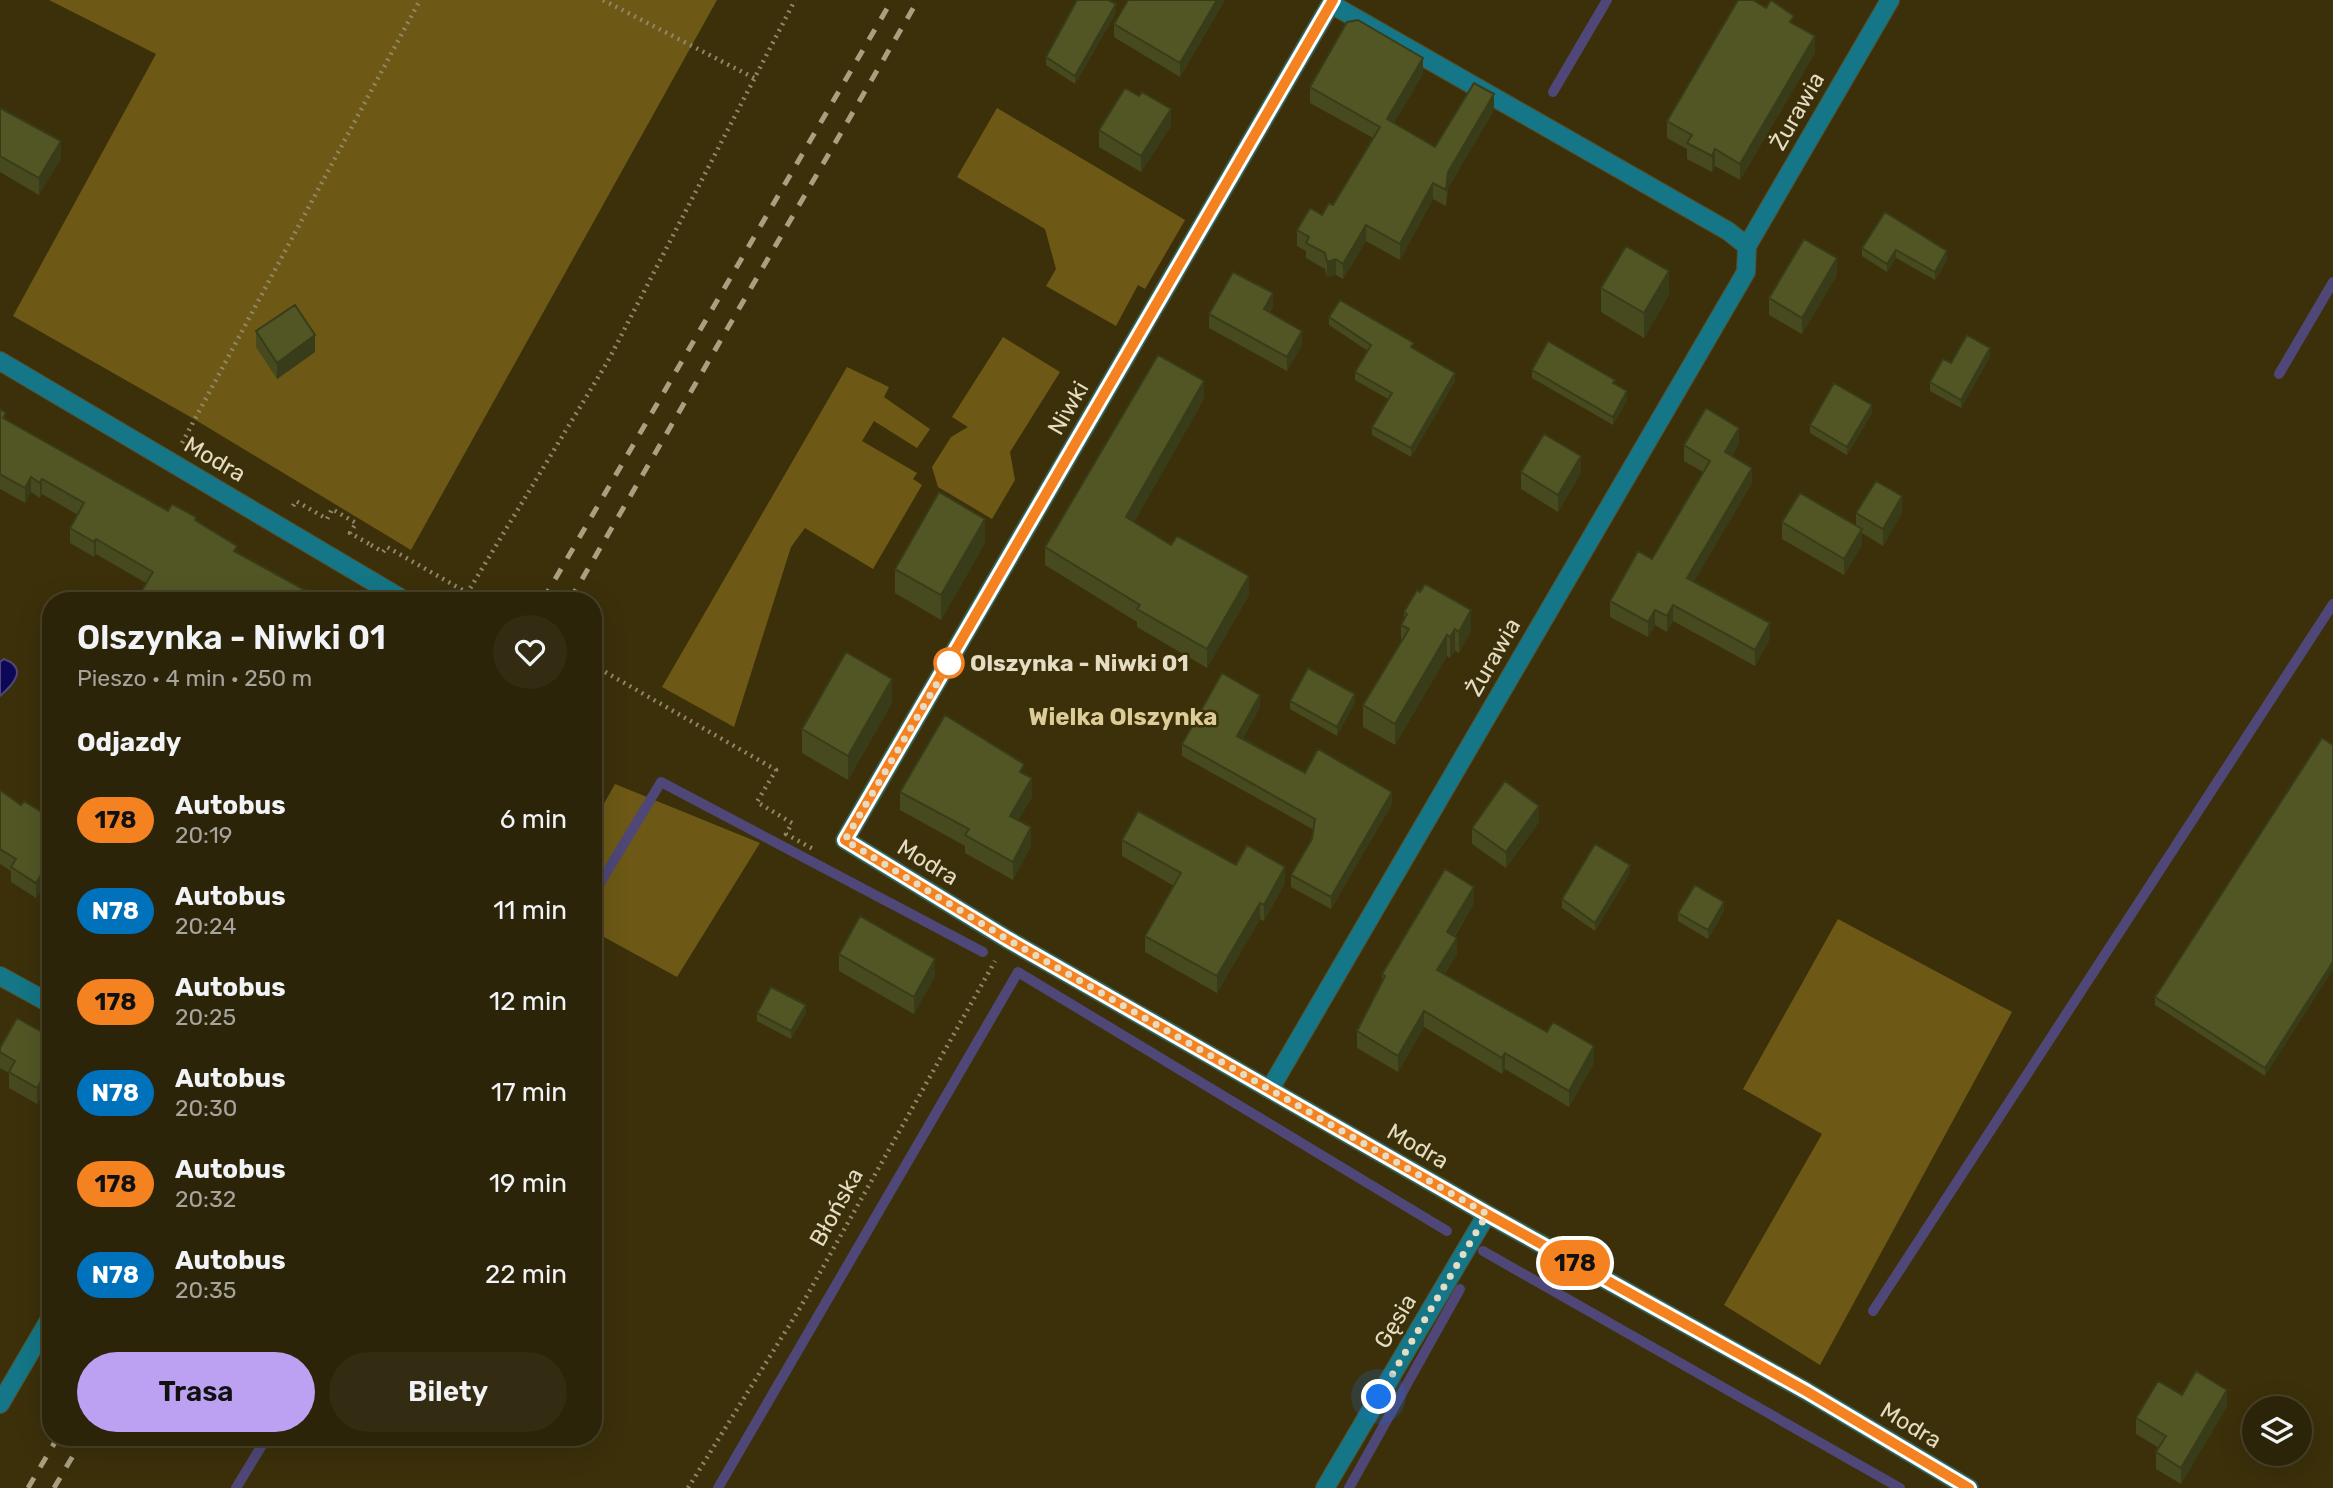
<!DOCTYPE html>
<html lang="pl">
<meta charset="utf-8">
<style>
:root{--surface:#2c2408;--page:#342c12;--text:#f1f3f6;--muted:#a6a49c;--line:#484129;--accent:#bca0f2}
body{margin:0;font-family:Rubik,sans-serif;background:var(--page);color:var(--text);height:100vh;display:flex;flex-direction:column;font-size:26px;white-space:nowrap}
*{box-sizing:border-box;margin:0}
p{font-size:23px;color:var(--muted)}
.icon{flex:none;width:38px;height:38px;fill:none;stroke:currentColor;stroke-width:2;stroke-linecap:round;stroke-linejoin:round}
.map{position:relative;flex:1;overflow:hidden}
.panel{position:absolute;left:42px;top:592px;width:560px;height:854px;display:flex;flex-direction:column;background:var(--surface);border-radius:28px;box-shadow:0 7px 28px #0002,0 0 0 2px var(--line)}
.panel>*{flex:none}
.badge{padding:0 14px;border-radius:23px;font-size:24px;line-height:46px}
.tools{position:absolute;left:2242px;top:1396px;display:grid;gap:14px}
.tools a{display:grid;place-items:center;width:70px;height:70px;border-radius:50%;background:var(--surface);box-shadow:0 7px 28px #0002,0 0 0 2px var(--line);font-size:35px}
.you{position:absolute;width:35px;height:35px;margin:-18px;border:5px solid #fff;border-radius:50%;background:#1a73e8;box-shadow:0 0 0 10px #1a73e833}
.map>.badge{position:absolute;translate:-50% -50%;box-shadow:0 0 0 4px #fff}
h2{padding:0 35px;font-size:26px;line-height:63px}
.round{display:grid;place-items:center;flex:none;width:74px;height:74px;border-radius:37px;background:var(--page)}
.head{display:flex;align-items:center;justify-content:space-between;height:119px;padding:0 35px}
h1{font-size:33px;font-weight:600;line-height:52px}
.button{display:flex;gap:14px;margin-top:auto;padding:14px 35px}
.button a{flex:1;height:80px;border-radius:42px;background:var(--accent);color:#111;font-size:28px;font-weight:600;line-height:80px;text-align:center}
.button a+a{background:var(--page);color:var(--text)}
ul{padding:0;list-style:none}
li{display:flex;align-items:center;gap:21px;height:91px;padding:0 35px}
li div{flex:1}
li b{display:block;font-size:26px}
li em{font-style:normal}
li .badge{min-width:77px;font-weight:700;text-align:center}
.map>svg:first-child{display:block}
.green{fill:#6d5915}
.water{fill:#0d0757;stroke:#4e4777;stroke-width:2}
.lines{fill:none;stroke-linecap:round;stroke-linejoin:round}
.stream{stroke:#4e4777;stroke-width:10}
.street-casing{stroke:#564c28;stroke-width:20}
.path{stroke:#908767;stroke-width:4.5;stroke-dasharray:2 5;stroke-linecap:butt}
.street{stroke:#147686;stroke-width:18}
.rail{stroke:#a9a082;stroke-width:5;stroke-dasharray:12 12;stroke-linecap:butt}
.path-bridge{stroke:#908767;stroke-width:4.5;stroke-dasharray:2 5;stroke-linecap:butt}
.wall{fill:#47491f}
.shaded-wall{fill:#393c19}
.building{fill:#525524;stroke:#393c19;stroke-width:2}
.line-casing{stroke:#fff;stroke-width:16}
.line{stroke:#f58220;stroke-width:10}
.walk{stroke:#e5ddc3;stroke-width:7;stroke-dasharray:0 12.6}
.stop-dot{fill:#fff;stroke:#f58220;stroke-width:3.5}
.labels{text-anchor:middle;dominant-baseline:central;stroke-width:5;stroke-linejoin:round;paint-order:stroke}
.street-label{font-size:23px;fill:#e5ddc3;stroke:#3b300a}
.stop-label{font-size:23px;font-weight:bold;fill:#e5ddc3;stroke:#3b300a;text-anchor:start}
.neighbourhood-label{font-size:24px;font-weight:bold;fill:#ddcc98;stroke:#3b300a}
</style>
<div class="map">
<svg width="2333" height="1488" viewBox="0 0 2333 1488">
<rect width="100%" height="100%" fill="#3b300a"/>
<path class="green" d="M49,0H717L411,550L194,419L13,316L156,54Z
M997,108L1185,220L1145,289L1138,285L1116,326L1046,286L1056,269L1045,229L957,177Z
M1003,337L1060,372L1010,452L1015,480L992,519L938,487L932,467L951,437L968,427L952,417Z
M847,367L889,387L884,397L930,429L917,448L874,421L862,441L917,473L913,479L922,485L873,569L805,528L791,547L734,727L662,687Z
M615,784L760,843L677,977L593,931V823Z
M1838,919L2012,1012L1820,1365L1724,1305L1822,1134L1743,1089Z"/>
<path class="water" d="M4,659C28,668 14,684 0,696V662Z"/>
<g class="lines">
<path class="stream" d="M1553,92L1607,0
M2279,374L2333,282
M593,895L661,782L983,952
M1483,1251L1900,1488
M1873,1311L2333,604
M236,1488L267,1437
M718,1488L1018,972L1447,1231
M1349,1488L1460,1289"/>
<g class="street-casing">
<path id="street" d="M1333,0L845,840L1007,939L1487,1214L1806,1391L1969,1488
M1331,4L1728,231L1747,246
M0,361L404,600
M0,976L51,1004
M1270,1089L1746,272L1747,246L1890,0
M0,1404L51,1317
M1325,1488L1487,1214"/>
</g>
<path class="path" d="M603,0L756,79
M182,443L420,0
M293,506L296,501L327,519L332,509L356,523L350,533L371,545
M463,600L608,361L795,0
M593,665L776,770L757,802L792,823L786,834L815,850
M43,1295L51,1281
M688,1488L800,1308L995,961"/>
<use href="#street" class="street"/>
<path class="rail" d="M543,600L892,0
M570,600L918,0
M28,1488L58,1437
M54,1488L84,1437"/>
<path class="path-bridge" d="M371,545L383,552L387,547L480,600"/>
</g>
<path class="wall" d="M1128,0H1225L1180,77L1114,37V24Z
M1116,13L1075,84L1046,65V57Z
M1794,24L1815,53L1740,180L1715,166L1712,172L1687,159V149L1667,138V121Z
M1423,74L1394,123L1435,147L1494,110L1448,188L1446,206L1433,199L1400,260L1366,241L1343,279L1336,275L1327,277L1325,269L1306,258V251L1297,246V230L1322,215L1333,205L1373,138L1310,103V87Z
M1139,96L1171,126L1141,172L1099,147V130Z
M0,108L61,158L39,195L0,172Z
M1885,212L1947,260L1935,280L1896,258L1887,272L1862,256V248Z
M1837,275L1802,334L1769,315V298Z
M1601,288L1669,295L1644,338L1601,312Z
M1273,307L1269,313L1302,345L1287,371L1209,328V314Z
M1329,317L1414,349L1455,381L1411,457L1372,435V427L1388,399L1355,380V372L1368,351L1329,325Z
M256,331L315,352L277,379L256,347Z
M1990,357L1961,408L1930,391V382Z
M1532,370L1615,384L1627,400L1613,425L1532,378Z
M1204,399L1134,522L1249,595L1207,668L1137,627V622L1045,565V547Z
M0,409L6,420L168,511L196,517L146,583L96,554L94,557L70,543V528L78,515L42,494L40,498L31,492L25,503L0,489Z
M1872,413L1847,455L1810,433V425Z
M1739,443L1732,456L1752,483L1694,581L1770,639L1755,666L1673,621L1667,632L1655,625L1648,637L1610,617V601L1652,559L1703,472L1684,461V445Z
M1521,472L1581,473L1558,512L1521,489Z
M1856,513H1902L1883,546L1862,533V545L1844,575L1782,539V522L1856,526Z
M985,543L941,620L895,593V569Z
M1404,612L1471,631L1459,653L1455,651L1450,658L1447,656L1395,745L1363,727V705L1401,642V625L1404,619Z
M1290,701L1355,702L1337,736L1290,709Z
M892,703L848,780L802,753V729Z
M1260,707L1243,738L1305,773L1392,804L1331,909L1291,887V875L1312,839L1314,830L1182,756V744Z
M2333,745L2265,1076L2155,1005V997Z
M1024,774L1032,797L1018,820L1031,846L1013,880L965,853V846L900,810V792Z
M0,790L21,805L51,818V874L36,898L11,882V871L0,864Z
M1539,822L1506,868L1472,844V828Z
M1122,840L1236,865L1285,883L1264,921L1260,919L1217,993L1145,952V936L1174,886L1122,856Z
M1630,873L1595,931L1562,908V899Z
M1474,903L1455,936L1457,954L1445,974L1594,1063L1569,1107L1505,1069L1502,1074L1424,1027L1398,1072L1357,1048V1031L1382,981V974Z
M1724,911L1708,939L1678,921V913Z
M839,954L935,976L914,1014L839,971Z
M757,1013H806L791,1039L757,1021Z
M51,1037V1081L37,1104L9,1088V1073L0,1068V1048Z
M2182,1395L2227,1406L2181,1484L2156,1469V1452L2159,1448L2136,1434V1418Z"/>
<path class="shaded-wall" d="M1217,0H1225L1180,77V63Z
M1116,4V13L1075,84V76Z
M1815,36V53L1740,180V164Z
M1423,58V74L1387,135V119Z
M1494,94V110L1448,188L1446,206L1448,172Z
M1171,109V126L1141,172V156Z
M61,141V158L39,195V178Z
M1715,149V166L1712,172V156Z
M1433,183V199L1400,260V244Z
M1366,225V241L1343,279V264Z
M1896,250V258L1887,272V264Z
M1947,251V260L1935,280V272Z
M1837,258V275L1802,334V318Z
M1336,259V275L1327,277V262Z
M1669,271V295L1644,338V313Z
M1273,293V307L1264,323V309Z
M1302,331V345L1287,371V357Z
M315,335V352L277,379V363Z
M1990,348V357L1961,408V400Z
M1455,373V381L1411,457V448Z
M1204,381V399L1126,536V517Z
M1627,391V400L1613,425V417Z
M1872,405V413L1847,455V447Z
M1739,428V443L1725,468V452Z
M1581,456V473L1558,512V495Z
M1752,468V483L1687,593V578Z
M31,477V492L25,503V488Z
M42,479V494L40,498V483Z
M1902,496V513L1883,546V529Z
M985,519V543L941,620V595Z
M1862,529V545L1844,575V559Z
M96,539V554L94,557V542Z
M1249,576V595L1207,668V649Z
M1673,605V621L1667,632V616Z
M1471,610V631L1459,653V632Z
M1655,610V625L1648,637V622Z
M1770,623V639L1755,666V650Z
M1455,629V651L1450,658V637Z
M1447,635V656L1395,745V724Z
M892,679V703L848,780V756Z
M1355,694V702L1337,736V727Z
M1260,695V707L1237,748V736Z
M1032,778V797L1010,834V816Z
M1392,792V804L1331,909V897Z
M1539,806V822L1506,868V852Z
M1031,827V846L1013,880V862Z
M51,859V874L36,898V883Z
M1630,865V873L1595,931V923Z
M1285,867V883L1264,921V905Z
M1474,887V903L1447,948V932Z
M1724,902V911L1708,939V930Z
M1260,903V919L1217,993V976Z
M1457,938V954L1437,987V970Z
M935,959V976L914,1014V997Z
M2333,962V970L2265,1076V1068Z
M806,1005V1013L791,1039V1031Z
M1424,1011V1027L1398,1072V1056Z
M1594,1046V1063L1569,1107V1091Z
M1505,1053V1069L1502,1074V1058Z
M51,1064V1081L37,1104V1088Z
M2227,1390V1406L2181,1484V1468Z"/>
<path class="building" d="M1077,0H1108L1116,4L1075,76L1046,57Z
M1128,0H1217L1180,63L1114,24Z
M1738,0H1753L1766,8L1771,0L1794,16L1790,22L1815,36L1740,164L1715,149L1712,156L1687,143L1692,135L1667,121Z
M1358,20L1423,58L1387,119L1435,147L1474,83L1494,94L1448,172L1446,190L1433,183L1400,244L1366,225L1343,264L1336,259L1327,262L1325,253L1306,243L1309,237L1297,230L1310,208L1322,215L1329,203L1333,205L1380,127L1310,87L1347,22Z
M1125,88L1139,96L1142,92L1171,109L1141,156L1099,130Z
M0,108L61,141L39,178L0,156Z
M1885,212L1947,251L1935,272L1896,250L1887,264L1862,248Z
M1804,239L1837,258L1802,318L1769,298Z
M1626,246L1669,271L1644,313L1601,288Z
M1233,272L1273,293L1264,309L1302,331L1287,357L1209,314Z
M1340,300L1414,343L1411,347L1455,373L1411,448L1372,427L1392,393L1355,372L1371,345L1329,317Z
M295,305L315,335L277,363L256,331Z
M1967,335L1990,348L1961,400L1930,382L1943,359L1951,363Z
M1548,341L1615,380L1613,383L1627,391L1613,417L1532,370Z
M1158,355L1204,381L1126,517L1171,545L1177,536L1249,576L1207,649L1137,609L1140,605L1045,547Z
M1834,383L1872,405L1847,447L1810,425Z
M1706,408L1739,428L1725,452L1752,468L1687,578L1770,623L1755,650L1673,605L1667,616L1655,610L1648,622L1610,601L1638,551L1652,559L1710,461L1684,445Z
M0,409L6,413L3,418L168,511L172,504L196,517L195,520L237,546L234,551L323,600H136L153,572L96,539L94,542L70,528L84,503L42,479L40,483L31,477L25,488L0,474Z
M1544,434L1581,456L1558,495L1521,472Z
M1876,481L1902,496L1883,529L1856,513Z
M939,492L985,519L941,595L895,569Z
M1800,493L1862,529L1844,559L1782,522Z
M1425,584L1471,610L1459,632L1455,629L1450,637L1447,635L1395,724L1363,705L1409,629L1401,625L1407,614L1404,612L1417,590L1420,592Z
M846,652L892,679L848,756L802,729Z
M1308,668L1355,694L1337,727L1290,701Z
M1222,673L1260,695L1237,736L1305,773L1318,749L1392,792L1331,897L1291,875L1312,839L1315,819L1182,744Z
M945,715L1024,764L1020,772L1032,778L1010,816L1031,827L1013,862L965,835L969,829L900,792Z
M2322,738L2333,745V962L2265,1068L2155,997Z
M1505,781L1539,806L1506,852L1472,828Z
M0,790L21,805L24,801L51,818V859L36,883L11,867L16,859L0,849Z
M1138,811L1236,865L1247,845L1285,867L1264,905L1260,903L1217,976L1145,936L1181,873L1122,840Z
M1595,844L1630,865L1595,923L1562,899Z
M1445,869L1474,887L1447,932L1457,938L1437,970L1547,1032L1553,1022L1594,1046L1569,1091L1505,1053L1502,1058L1424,1011L1398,1056L1357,1031L1385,976L1382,974Z
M1695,885L1724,902L1708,930L1678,913Z
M860,916L935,959L914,997L839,954Z
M771,987L806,1005L791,1031L757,1013Z
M17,1018L51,1037V1064L37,1088L9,1072L15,1061L0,1052V1048Z
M2196,1371L2227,1390L2181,1468L2156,1452L2166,1436L2136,1418L2158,1381L2182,1395Z"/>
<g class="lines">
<g class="line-casing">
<path id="line" d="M1333,0L845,840L1007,939L1487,1214L1806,1391L1969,1488"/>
</g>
<use href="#line" class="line"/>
<path class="walk" d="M949,663L845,840L1007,939L1487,1214L1379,1397"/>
</g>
<circle class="stop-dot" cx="949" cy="663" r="14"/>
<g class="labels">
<g class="street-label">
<text transform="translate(1797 111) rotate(-60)">Żurawia</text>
<text transform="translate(1068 408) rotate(-60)">Niwki</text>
<text transform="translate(215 459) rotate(30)">Modra</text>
<text transform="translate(1493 657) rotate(-60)">Żurawia</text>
<text transform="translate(928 862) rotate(31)">Modra</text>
<text transform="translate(1418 1146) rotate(30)">Modra</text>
<text transform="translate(836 1207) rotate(-61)">Błońska</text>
<text transform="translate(1395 1321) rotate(-59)">Gęsia</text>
<text transform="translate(1911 1425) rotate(31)">Modra</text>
</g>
<g class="stop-label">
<text x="970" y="663">Olszynka - Niwki 01</text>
</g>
<g class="neighbourhood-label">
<text x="1123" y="717">Wielka Olszynka</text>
</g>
</g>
</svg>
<div class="tools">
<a><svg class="icon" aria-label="layers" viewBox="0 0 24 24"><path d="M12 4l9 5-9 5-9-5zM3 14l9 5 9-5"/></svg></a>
</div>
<div class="you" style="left:1379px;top:1397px"></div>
<b class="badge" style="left:1575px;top:1263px;background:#f58220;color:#111">178</b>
<section class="panel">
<div class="head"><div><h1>Olszynka - Niwki 01</h1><p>Pieszo · 4 min · 250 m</p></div><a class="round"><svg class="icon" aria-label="heart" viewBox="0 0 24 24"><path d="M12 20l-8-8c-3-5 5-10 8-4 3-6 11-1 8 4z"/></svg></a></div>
<h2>Odjazdy</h2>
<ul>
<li><span class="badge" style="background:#f58220;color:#111">178</span><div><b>Autobus</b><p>20:19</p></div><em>6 min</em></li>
<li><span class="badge" style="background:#0072bc;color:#fff">N78</span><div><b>Autobus</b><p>20:24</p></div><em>11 min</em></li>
<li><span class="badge" style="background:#f58220;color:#111">178</span><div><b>Autobus</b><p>20:25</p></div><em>12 min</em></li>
<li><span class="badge" style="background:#0072bc;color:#fff">N78</span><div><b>Autobus</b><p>20:30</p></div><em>17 min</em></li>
<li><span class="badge" style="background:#f58220;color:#111">178</span><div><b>Autobus</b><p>20:32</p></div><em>19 min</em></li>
<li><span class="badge" style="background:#0072bc;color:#fff">N78</span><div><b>Autobus</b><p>20:35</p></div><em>22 min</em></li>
</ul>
<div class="button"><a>Trasa</a><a>Bilety</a></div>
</section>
</div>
